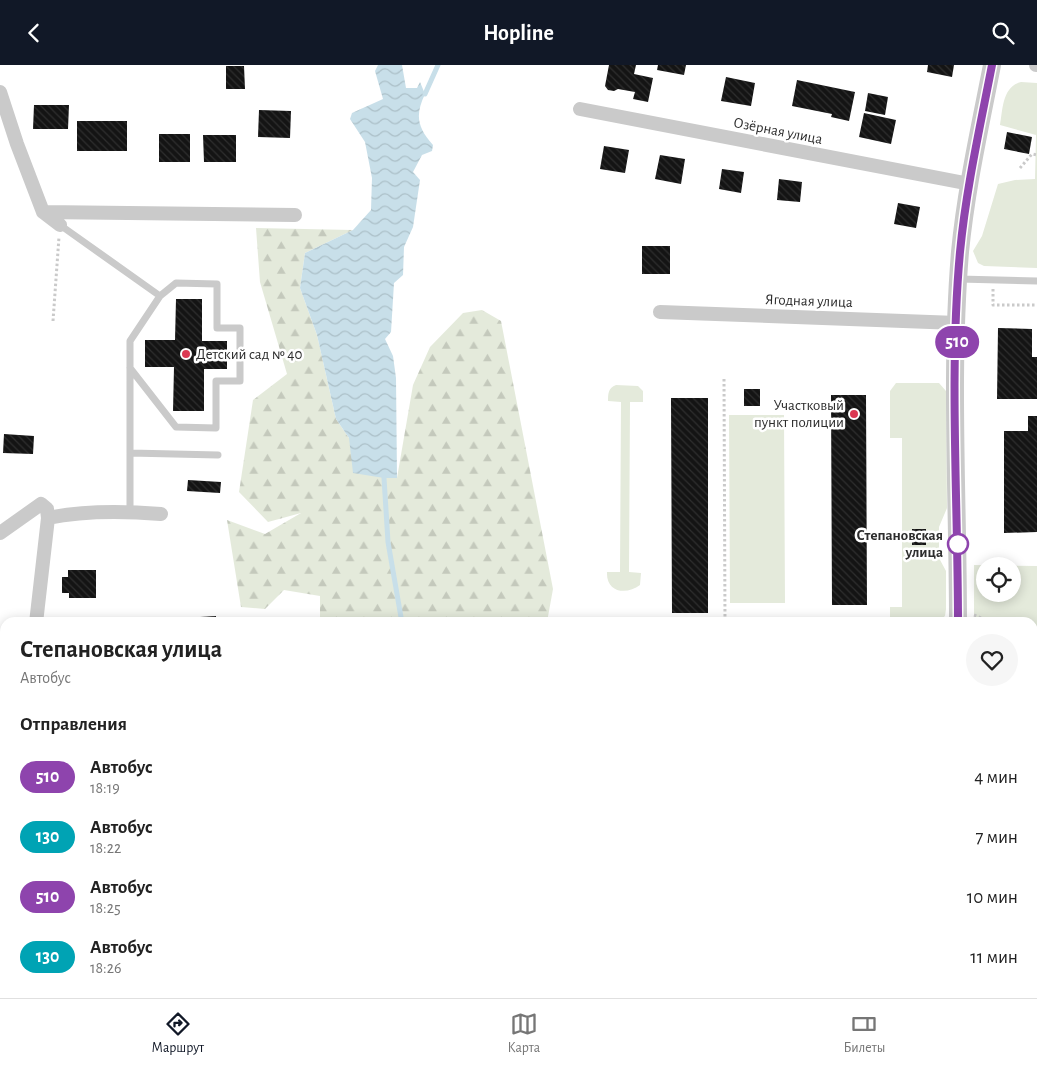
<!DOCTYPE html>
<html lang="ru">
<meta charset="utf-8">
<style>
:root{--surface:#fff;--page:#f6f6f6;--text:#222;--muted:#767676;--line:#e0e0e0;--accent:#111827}
body{margin:0;font-family:"Alegreya Sans",sans-serif;background:var(--page);color:var(--text);height:100vh;display:flex;flex-direction:column;font-size:19px;white-space:nowrap}
*{box-sizing:border-box;margin:0}
p{font-size:16px;color:var(--muted)}
.icon{flex:none;width:28px;height:28px;fill:none;stroke:currentColor;stroke-width:2;stroke-linecap:round;stroke-linejoin:round}
.map{position:relative;flex:1;overflow:hidden}
.sheet{position:absolute;left:0px;top:552px;width:1038px;height:381px;display:flex;flex-direction:column;background:var(--surface);border-radius:15px 15px 0 0;box-shadow:0 2px 12px #0003}
.sheet>*{flex:none}
.badge{padding:0 10px;border-radius:16px;font-size:18px;line-height:32px}
.fabs{position:absolute;left:976px;top:492px;display:grid;gap:10px}
.fabs a{display:grid;place-items:center;width:45px;height:45px;border-radius:50%;background:var(--surface);box-shadow:0 2px 12px #0003;font-size:25px}
.map>.badge{position:absolute;translate:-50% -50%;box-shadow:0 0 0 2px #fff}
h2{padding:0 20px;font-size:19px;line-height:45px}
.round{display:grid;place-items:center;flex:none;width:52px;height:52px;border-radius:26px;background:var(--page)}
.overview{display:flex;align-items:center;justify-content:space-between;height:85px;padding:0 20px}
h1{font-size:24px;font-weight:700;line-height:38px}
ul{padding:0;list-style:none}
li{display:flex;align-items:center;gap:15px;height:60px;padding:0 20px}
li div{flex:1}
li b{display:block;font-size:19px}
li em{font-style:normal}
li .badge{min-width:55px;font-weight:700;text-align:center}
header{display:flex;justify-content:space-between;align-items:center;height:65px;padding:0 20px;background:var(--accent);color:#fff;font-size:22px;font-weight:700}
.dock{display:flex;justify-content:space-around;align-items:center;height:70px;border-top:1px solid var(--line);background:var(--surface);font-size:14px;color:var(--muted)}
.dock a{display:grid;justify-items:center;gap:2px}
.dock .current{color:var(--accent)}
.map>svg:first-child{display:block}
.green{fill:#e4eadb;fill-rule:evenodd}
.forest{fill:url(#forest-firs)}
.water{fill:url(#water-waves)}
.lines{fill:none;stroke-linecap:round;stroke-linejoin:round}
.stream{stroke:#c8dfe9;stroke-width:5}
.building{fill:url(#building-back-hatch)}
.path{stroke:#cacaca;stroke-width:3;stroke-dasharray:2.5 2.5;stroke-linecap:butt}
.service{stroke:#cacaca;stroke-width:7}
.minor{stroke:#cacaca;stroke-width:14}
.tertiary{stroke:#cacaca;stroke-width:18}
.line-casing{stroke:#fff;stroke-width:11}
.line{stroke:#8e44ad;stroke-width:8}
.poi-dot{fill:#db3852;stroke:#fff;stroke-width:2}
.stop-dot{fill:#fff;stroke:#8e44ad;stroke-width:2.5}
.labels{text-anchor:middle;dominant-baseline:central;stroke-width:5;stroke-linejoin:round;paint-order:stroke}
.street-label{font-size:15px;fill:#2d2d2d;stroke:#fff}
.poi-label{font-size:15px;fill:#2d2d2d;stroke:#fff;text-anchor:start}
.stop-label{font-size:15px;font-weight:bold;fill:#2d2d2d;stroke:#fff;text-anchor:end}
</style>
<header><svg class="icon" aria-label="back" viewBox="0 0 24 24"><path d="M15 5l-7 7 7 7"/></svg>Hopline<svg class="icon" aria-label="search" viewBox="0 0 24 24"><circle cx="10" cy="10" r="6"/><path d="M15 15l6 6"/></svg></header>
<div class="map">
<svg width="1037" height="933" viewBox="0 0 1037 933">
<defs>
<pattern id="forest-firs" width="22" height="20" patternUnits="userSpaceOnUse" patternTransform="scale(1.25)"><rect width="22" height="20" fill="#e4eadb"/><path d="M5 1l3.5 6h-7zM16 11l3.5 6h-7z" fill="#c4c9bc"/></pattern>
<pattern id="water-waves" width="16" height="10" patternUnits="userSpaceOnUse" patternTransform="scale(1.25)"><rect width="16" height="10" fill="#c8dfe9"/><path d="M0 5q4-4 8 0t8 0" fill="none" stroke="#acc0c8"/></pattern>
<pattern id="building-back-hatch" width="6" height="6" patternUnits="userSpaceOnUse" patternTransform="scale(1.25)"><rect width="6" height="6" fill="#141414"/><path d="M-1 5l2 2M0 0l6 6M5-1l2 2" fill="none" stroke="#2e2e2e"/></pattern>
</defs>
<rect width="100%" height="100%" fill="#fff"/>
<path class="green" d="M1021,17L1037,18V203L984,201L978,198L973,186L982,171L998,119L1015,115L1035,114L1036,70L1000,60C1003,44 1002,22 1021,17Z
M896,318H939L946,326L947,443L939,462V493L946,506V544L945,551L937,557H893L890,553V542H902V373H890V326Z
M616,320L638,321L643,326V337H630L629,507L641,508L640,520C627,530 606,528 607,507H620L621,337L608,336C608,329 608,323 616,320Z
M729,350H784L785,538H730Z
M974,500L1037,501V702H1032V558L974,557ZM985,501H1012V529H985Z
M815,929H1012V933H815Z"/>
<path class="forest" d="M256,163L353,165L305,188L300,223L317,270L336,354L349,373L397,413L413,320L430,282L463,248L482,245L501,256L553,524L547,557H320V531L284,525L265,544L241,542L227,455L265,469L301,448L268,457L239,427L253,335L287,309L260,217Z
M5,864V929H555L556,933H0V867Z"/>
<path class="water" d="M378,0H402L406,23H417L420,17L425,29C415,50 417,62 433,80L432,86L422,90L413,107L420,115L413,162L404,182L403,210L394,218L391,267L385,274L393,291L396,313L397,413H384L353,408L349,373L336,354L317,270L300,223L305,188L353,165L371,145L372,113L365,77L350,54L352,48L383,34L375,6Z"/>
<g class="lines">
<path class="stream" d="M425,29L438,0
M384,413L388,477L402,558
M425,929V933"/>
</g>
<path class="building" d="M609,0H636L634,9L653,13L648,37L633,34L635,27L618,24L614,26L608,25L605,21Z
M658,0H686L684,10L657,5Z
M928,0H954L952,12L927,7Z
M226,1H244L245,24H226Z
M726,12L755,18L751,41L721,36Z
M797,15L855,27L849,56L831,52L832,49L792,41Z
M868,28L888,32L885,50L865,46Z
M34,40H69L68,64H33Z
M259,45L291,46L290,73L258,72Z
M864,48L896,55L891,79L859,72Z
M77,56H127V86H77Z
M1007,67L1032,72L1029,89L1004,84Z
M159,69H190V97H159Z
M203,70H236V97H204Z
M604,81L629,85L625,108L600,104Z
M660,90L685,94L681,119L655,114Z
M722,104L744,107L741,128L719,124Z
M779,114L802,117L800,137L777,135Z
M898,138L920,142L916,163L894,159Z
M642,181H670V209H642Z
M176,234H202V276H227V304H204V346H173L174,302H145V275H175Z
M998,263L1032,264V292H1037V334H997Z
M744,324H760V341H744Z
M831,330H866L867,540H832Z
M671,333H708V548H672Z
M1028,351H1037V467L1004,468V366H1028Z
M4,369L34,371L33,389L3,388Z
M188,415L221,417L220,428L187,426Z
M912,464H926V480H912Z
M68,505H96V533H69V528H62V512H68Z
M216,551V558H200V552Z
M778,929H800V933L778,932Z"/>
<g class="lines">
<path class="path" d="M1020,103L1032,89L1037,90
M993,224V240H1037
M53,256L59,172
M724,314L725,558
M974,550L994,558
M1032,572L1037,573
M1032,597H1037"/>
<path class="service" d="M60,160L160,231
M959,214L1037,216
M130,303L176,362L216,363V316H240V263H217V219L176,218L160,231L130,276V446
M130,388L218,390"/>
<path class="minor" d="M1036,0H1037
M0,27L17,79L43,147L60,160
M580,44L970,119
M43,147L295,150
M660,247L957,258
M0,468L41,439L47,444L48,453
M36,558L48,453C86,445 124,446 161,449
M1032,718H1037
M738,929V933"/>
<path class="tertiary" d="M958,558C958,434 950,309 960,187C966,124 980,62 992,0
M0,800L5,797
M895,933L896,929"/>
</g>
<g class="lines">
<g class="line-casing">
<path id="line" d="M958,558C958,436 949,307 960,187C966,124 980,62 992,0"/>
</g>
<use href="#line" class="line"/>
</g>
<g class="poi-dot">
<circle cx="186" cy="289" r="5"/>
<circle cx="854" cy="349" r="5"/>
</g>
<circle class="stop-dot" cx="958" cy="479" r="10"/>
<g class="labels">
<g class="street-label">
<text transform="translate(778 66) rotate(11)">Озёрная улица</text>
<text transform="translate(809 236) rotate(2)">Ягодная улица</text>
</g>
<g class="poi-label">
<text x="196" y="289">Детский сад № 40</text>
<text x="844" y="340" text-anchor="end">Участковый<tspan x="844" dy="17">пункт полиции</tspan></text>
</g>
<g class="stop-label">
<text x="943" y="470">Степановская<tspan x="943" dy="17">улица</tspan></text>
</g>
</g>
</svg>
<div class="fabs">
<a><svg class="icon" aria-label="locate" viewBox="0 0 24 24"><circle cx="12" cy="12" r="6"/><path d="M12 2v4M12 18v4M2 12h4M18 12h4"/></svg></a>
</div>
<b class="badge" style="left:957px;top:277px;background:#8e44ad;color:#fff">510</b>
<section class="sheet">
<div class="overview"><div><h1>Степановская улица</h1><p>Автобус</p></div><a class="round"><svg class="icon" aria-label="heart" viewBox="0 0 24 24"><path d="M12 20l-8-8c-3-5 5-10 8-4 3-6 11-1 8 4z"/></svg></a></div>
<h2>Отправления</h2>
<ul>
<li><span class="badge" style="background:#8e44ad;color:#fff">510</span><div><b>Автобус</b><p>18:19</p></div><em>4 мин</em></li>
<li><span class="badge" style="background:#00a3b4;color:#fff">130</span><div><b>Автобус</b><p>18:22</p></div><em>7 мин</em></li>
<li><span class="badge" style="background:#8e44ad;color:#fff">510</span><div><b>Автобус</b><p>18:25</p></div><em>10 мин</em></li>
<li><span class="badge" style="background:#00a3b4;color:#fff">130</span><div><b>Автобус</b><p>18:26</p></div><em>11 мин</em></li>
</ul>
</section>
</div>
<nav class="dock">
<a class="current"><svg class="icon" aria-label="directions" viewBox="0 0 24 24"><path d="M12 3l9 9-9 9-9-9zM9 14v-3h6M13 9l2 2-2 2"/></svg>Маршрут</a>
<a><svg class="icon" aria-label="map" viewBox="0 0 24 24"><path d="M3 6l6-2 6 2 6-2v14l-6 2-6-2-6 2zM9 4v14M15 6v14"/></svg>Карта</a>
<a><svg class="icon" aria-label="tickets" viewBox="0 0 24 24"><path d="M3 7h18v10H3zM15 7v10"/></svg>Билеты</a>
</nav>
